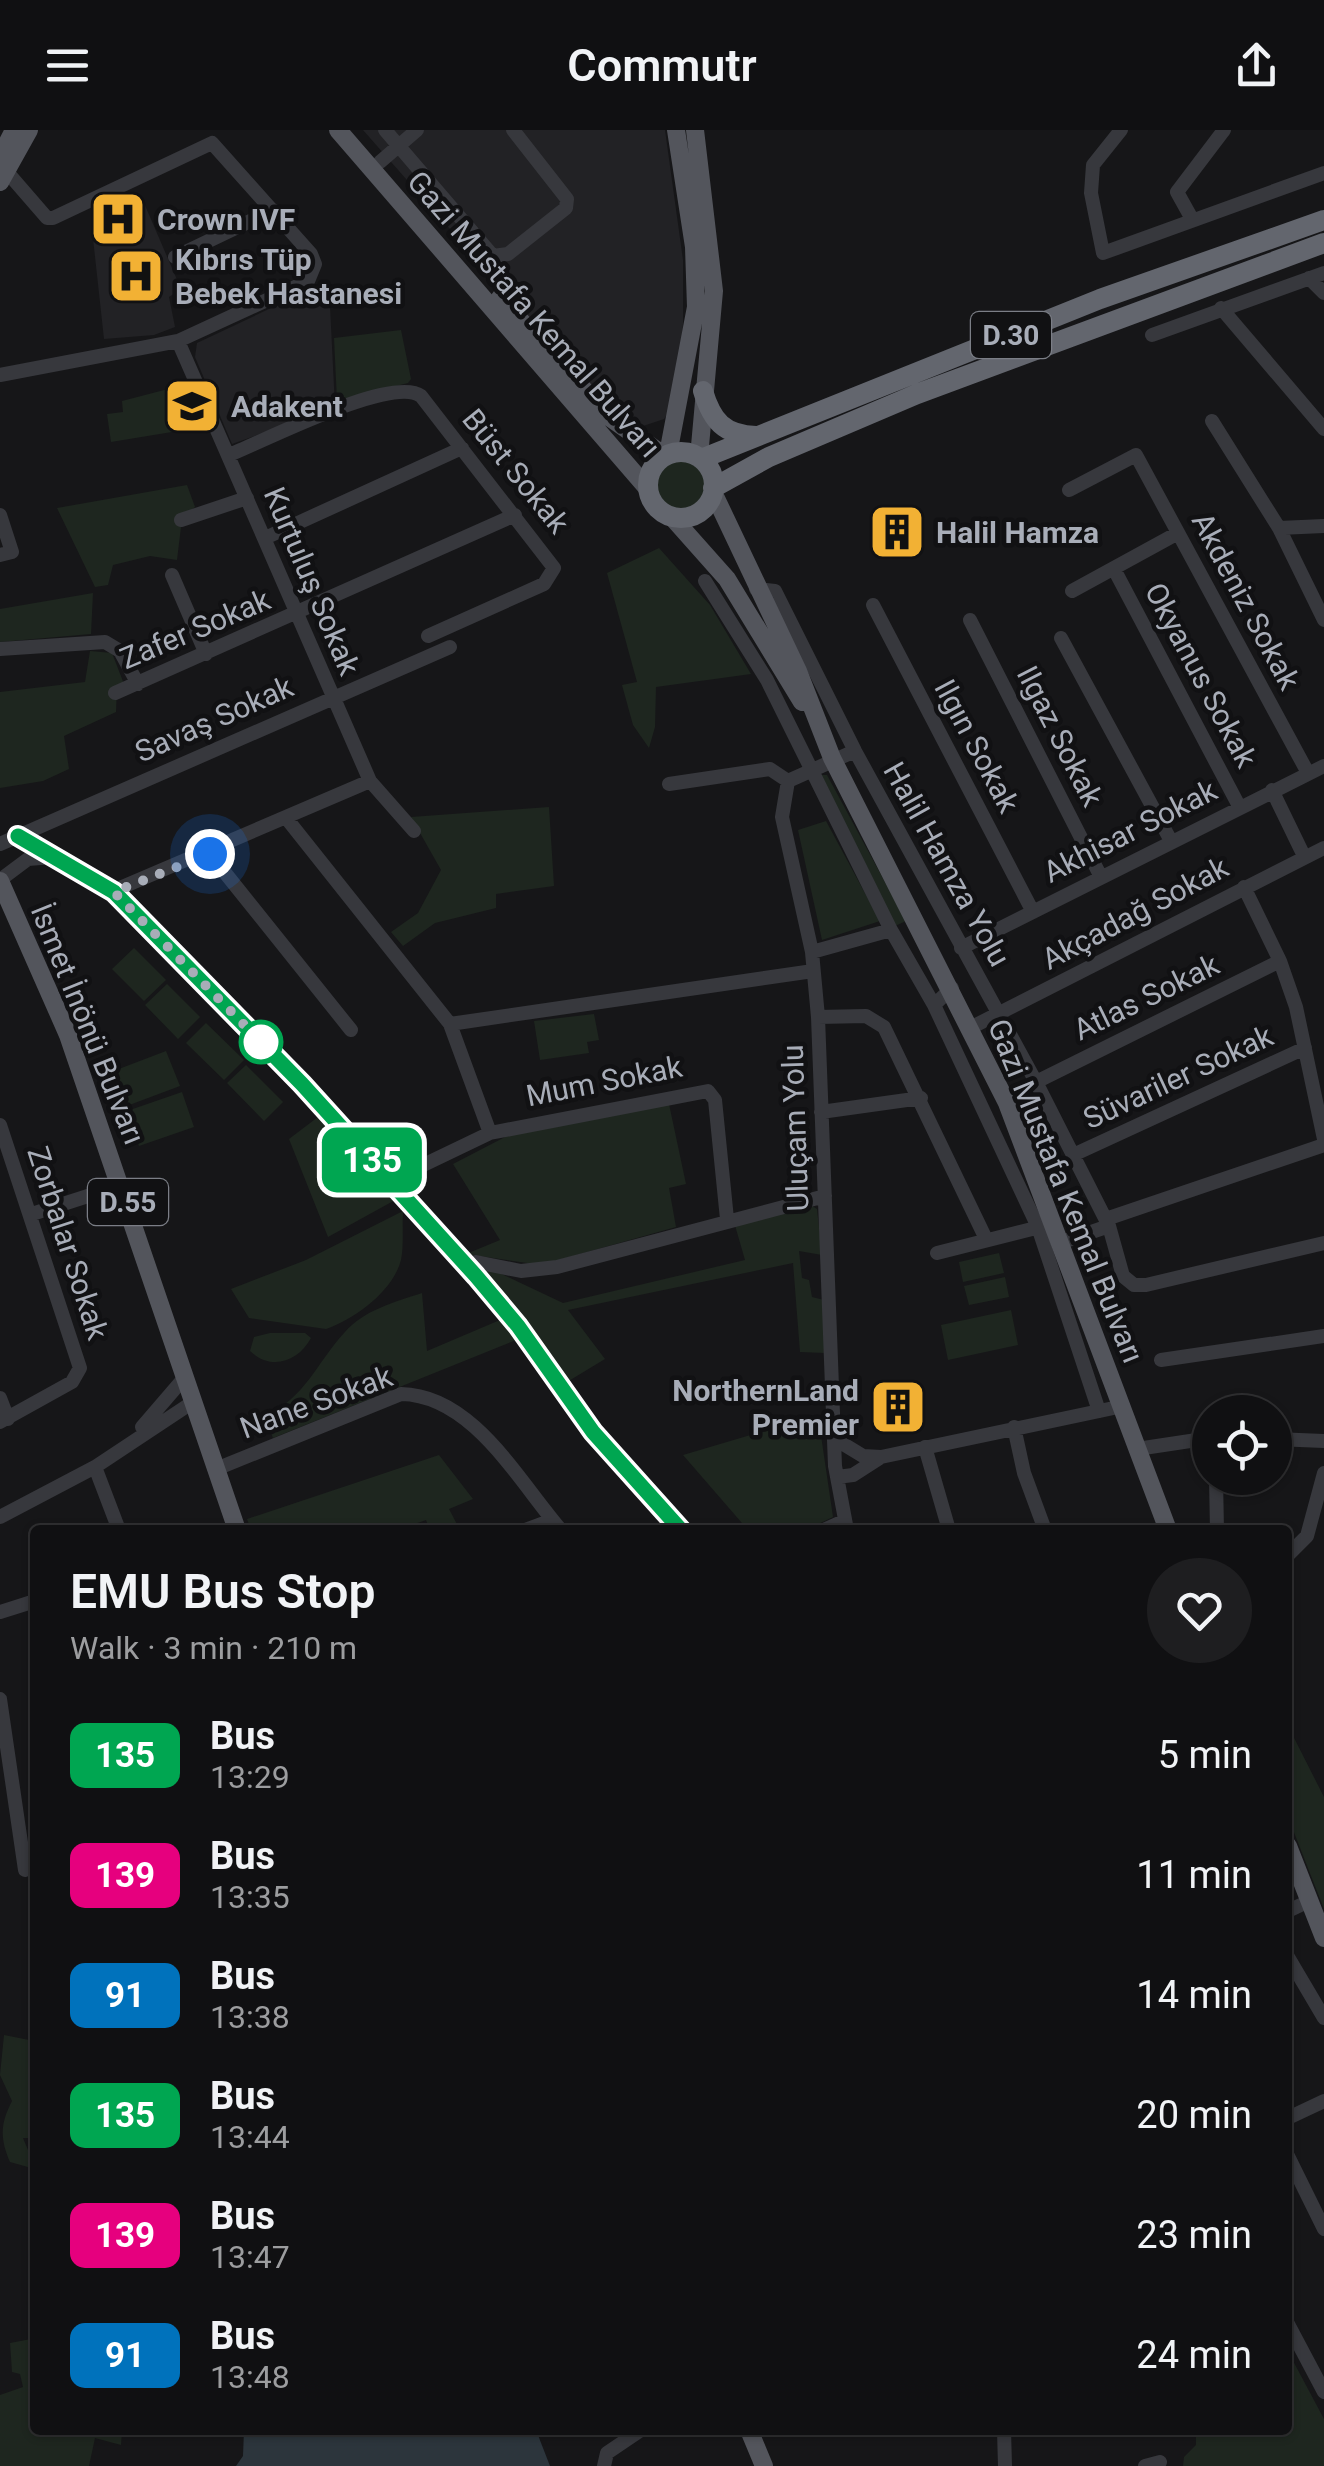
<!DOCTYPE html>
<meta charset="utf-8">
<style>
:root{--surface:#101012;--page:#1e1e20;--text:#f1f3f6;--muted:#9c9d9f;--line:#303032}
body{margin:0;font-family:Roboto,sans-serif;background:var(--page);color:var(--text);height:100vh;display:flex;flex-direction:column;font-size:38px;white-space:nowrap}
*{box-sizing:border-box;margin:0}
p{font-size:32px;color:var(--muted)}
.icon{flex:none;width:55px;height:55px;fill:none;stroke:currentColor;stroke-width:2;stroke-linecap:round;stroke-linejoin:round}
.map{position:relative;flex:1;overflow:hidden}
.side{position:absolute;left:30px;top:1395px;width:1262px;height:910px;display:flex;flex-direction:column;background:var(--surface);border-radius:10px;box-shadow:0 2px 8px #0004,0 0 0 2px var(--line)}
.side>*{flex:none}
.badge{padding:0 20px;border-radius:15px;font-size:35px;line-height:65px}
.controls{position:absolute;left:1192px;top:1265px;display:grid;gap:20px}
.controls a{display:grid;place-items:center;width:100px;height:100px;border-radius:50%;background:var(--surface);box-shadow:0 2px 8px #0004,0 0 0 2px var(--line);font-size:50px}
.you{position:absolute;width:50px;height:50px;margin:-25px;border:8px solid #fff;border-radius:50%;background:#1a73e8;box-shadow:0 0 0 15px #1a73e833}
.map>.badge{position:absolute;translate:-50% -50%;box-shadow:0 0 0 5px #fff}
.round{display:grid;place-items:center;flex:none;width:105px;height:105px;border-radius:52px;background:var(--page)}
.summary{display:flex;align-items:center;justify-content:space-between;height:170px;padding:0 40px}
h1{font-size:48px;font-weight:600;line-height:75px}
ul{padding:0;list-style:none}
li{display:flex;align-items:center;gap:30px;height:120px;padding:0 40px}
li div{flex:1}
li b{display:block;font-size:38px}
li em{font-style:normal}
li .badge{min-width:110px;font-weight:700;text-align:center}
header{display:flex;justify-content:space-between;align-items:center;height:130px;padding:0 40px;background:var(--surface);font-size:45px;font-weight:600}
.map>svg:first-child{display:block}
.built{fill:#222225}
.green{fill:#1e261f}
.water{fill:#2c353c}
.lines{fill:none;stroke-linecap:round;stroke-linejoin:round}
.minor{stroke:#37383d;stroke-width:14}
.major{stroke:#53555c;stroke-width:18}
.highway{stroke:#63666e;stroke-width:20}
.line-casing{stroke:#fff;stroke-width:22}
.line{stroke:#00a651;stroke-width:15}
.walk{stroke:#a8adb8;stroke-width:10;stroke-dasharray:0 18}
.stop-dot{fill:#fff;stroke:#00a651;stroke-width:5}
.labels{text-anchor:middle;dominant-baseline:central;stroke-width:9;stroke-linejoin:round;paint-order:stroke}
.shield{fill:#111113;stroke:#7b7e86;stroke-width:2.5}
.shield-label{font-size:28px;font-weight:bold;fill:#a8adb8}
.poi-label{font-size:30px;font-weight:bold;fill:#a8adb8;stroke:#111113;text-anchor:start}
.street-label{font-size:30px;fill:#a8adb8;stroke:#111113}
</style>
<header><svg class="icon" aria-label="menu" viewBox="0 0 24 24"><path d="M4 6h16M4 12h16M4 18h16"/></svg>Commutr<svg class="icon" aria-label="share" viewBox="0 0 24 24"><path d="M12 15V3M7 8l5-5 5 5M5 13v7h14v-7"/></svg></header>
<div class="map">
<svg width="1324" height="2336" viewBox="0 0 1324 2336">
<rect width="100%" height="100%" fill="#161618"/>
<path class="built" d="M363,0H665L683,130V194L680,236L670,281L664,289L637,298L609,280Z
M141,66L181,159L169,167L175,197L154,205L104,209L91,90Z
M322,154L329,156L335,277L232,314L195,227L197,213Z"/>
<path class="green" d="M401,200L411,249L408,253L337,271L334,208Z
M172,258L178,301L111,312L107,284L123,282L122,271Z
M656 356a26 26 0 1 1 52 0a26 26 0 1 1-52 0Z
M187,355L195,377L189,382V393L181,397L177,430L150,426L113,435L108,455L95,457L57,378Z
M659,418L710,475L751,544L656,557L655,597L649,618L633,595L622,555L637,552L607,443Z
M93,463L91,504L0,512V479Z
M90,521L112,523L124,554L117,555L116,582L64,606L69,639L43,651L0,658V562L85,552Z
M819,645H827L906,791L895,796Z
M549,677L554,756L496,764V778L435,793L403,816L391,802L418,783L441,740L411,687Z
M826,691L880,791L822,810L798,700Z
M134,818L166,850L144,871L112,839Z
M167,854L200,887L178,909L145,875Z
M594,884L599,910L587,912L589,923L540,930L534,891Z
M206,893L244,930L224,950L186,913Z
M166,921L180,956L124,977L111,942Z
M246,935L283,972L264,991L227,953Z
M182,962L194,997L139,1016L127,981Z
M669,974L686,1054L669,1058L676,1097L541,1135L466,1124L500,1110L453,1034L507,1006Z
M318,987L397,1069L328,1107L289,1009Z
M812,1076L817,1079L822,1125L799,1121L802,1148L809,1150L812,1167L824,1170L825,1223L800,1222L793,1133L568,1180L605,1229L567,1252L481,1142L487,1137L563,1173L745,1130L734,1092Z
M403,1081C402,1097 404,1115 401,1130C393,1161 355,1189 326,1199L249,1188L231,1159L306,1130Z
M999,1123L1004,1143L963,1152L959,1132Z
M1005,1147L1009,1167L969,1175L964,1156Z
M422,1163L427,1221L500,1190L516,1210L273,1308L264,1286C306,1268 316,1233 345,1202C364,1180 395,1172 422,1163Z
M1011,1180L1018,1215L948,1230L941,1195Z
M270,1203H305L311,1208C298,1232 271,1241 250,1221L254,1207Z
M818,1285L833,1387L806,1400H748L683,1325Z
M439,1325L473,1369L449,1379L460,1400H430L426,1390L398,1400H251L247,1389Z
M1288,1596L1324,1667V1779L1288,1687Z
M4,1905L29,1910L35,1905V2008H23L28,2020H35V2039L10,2032C0,2009 0,1994 12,1971L0,1945Z
M31,2209L35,2300H122L121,2315L95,2308L89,2336H0V2265L23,2257L20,2244L12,2242L10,2213Z
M1292,2229L1324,2289V2336H1183L1184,2327L1196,2315V2300H1288V2232Z"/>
<path class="water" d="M244,2300H536L550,2336H236L243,2326Z"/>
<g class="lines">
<path class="minor" d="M385,0L493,126L508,124L566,78L567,69L513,0
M1121,0L1093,35L1091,63L1103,123L1324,43
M380,32L417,0
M1192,89L1177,62L1224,0
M175,127L273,80
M1309,148L1324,163
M1221,178L1324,299
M1152,205L1324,143
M178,211L370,651L414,701
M0,245L178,211L308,151L315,134L311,124L212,13L53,88H47L2,36
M1212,291L1279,398L1324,490
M229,325C264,311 392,245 421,266L554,438L544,454L428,506
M1069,360L1136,325L1308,643
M0,385L12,422L0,425
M181,390L247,368
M1279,398L1324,396
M265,408L462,318
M1114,439L1239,676
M172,445L206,524
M705,451L767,550L891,800
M756,459L775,461L855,621L1036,952L1109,1096L1123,1146L1134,1155H1146L1324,1113
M1072,461L1178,403
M873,475L1033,782
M970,490L1101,747
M1061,508L1171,711
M0,519L105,512L120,521L138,554
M115,563L515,385
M788,651L782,687L812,822L818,887L835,1336L847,1400
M788,651L855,621
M669,654L770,639L788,651
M1272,660L1304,726
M287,689L450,894L813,841
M18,706L113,761L302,955L476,1146L518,1196L593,1302L681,1400
M0,714L450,517
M210,724L351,900
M0,750L28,729L53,727
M1244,757L1280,831L1296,877L1324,1009
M113,761L370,651
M961,818L1324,636
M812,822L891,800L934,875
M952,858L934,875L1038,1097L1099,1281
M818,887L866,886L884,897L986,1109
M450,894L490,1003
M972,897L1324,718
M1036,952L1280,831
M821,982L921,968
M0,995L80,1238L72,1252L0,1292
M1073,1025L1305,918
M390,1051L490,1003L708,961L715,970L727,1089
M32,1084L122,1055
M1106,1089L1324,1015
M1062,1112L1109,1096
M937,1123L1044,1096
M468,1137L476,1132L521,1141L557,1137L825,1066
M1161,1230L1324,1206
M0,1268L8,1289
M142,1297L185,1247
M1014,1297L1024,1343L1045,1400
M835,1309L863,1326L881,1327L1123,1276
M1275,1309L1324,1311
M925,1317L949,1400
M1137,1319L1210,1308
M95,1337L119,1400
M216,1339L401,1264C473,1265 519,1352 561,1400
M837,1347L853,1345L881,1327
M1216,1348L1217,1400
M0,1387L95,1337L193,1272
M525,1400L552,1390
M824,1400L844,1391
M1288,1425L1307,1406L1324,1343
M0,1482L35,1471
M0,1569L25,1740
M1288,1781L1309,1771
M1288,1827L1324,1888
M1288,1988L1324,1971
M1288,2026L1324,2099
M1288,2194L1324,2262
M1004,2300L1005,2336
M604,2336L607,2323L641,2300
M1145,2336L1160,2332"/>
<path class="major" d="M338,0L648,359
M695,0L714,161L699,327
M0,27L14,0
M0,52L29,0
M500,168L609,287L665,326
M668,324L696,177L694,117L676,0
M713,362L798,541L832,628L1007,973L1168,1400
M671,386L727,449L802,572
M0,751L68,905L237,1400
M1288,1716L1324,1808
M749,2300L764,2336"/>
<path class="highway" d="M703,261C712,291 724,305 756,306
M648 355a33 33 0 1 1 66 0a33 33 0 1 1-66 0Z
M701,329L1100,169L1324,90
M713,358L769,327L917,264L1324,113"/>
</g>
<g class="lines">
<g class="line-casing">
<path id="line" d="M18,706L114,762L302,954L476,1146L518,1196L593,1302L681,1400"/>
</g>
<use href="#line" class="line"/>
<path class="walk" d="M210,724L114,762L261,912"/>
</g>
<defs>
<g id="hospital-square" transform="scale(2.875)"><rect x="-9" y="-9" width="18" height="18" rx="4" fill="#f2b134" stroke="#111113"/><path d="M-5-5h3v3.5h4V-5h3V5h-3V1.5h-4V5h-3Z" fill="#111"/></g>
<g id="university-square" transform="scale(2.875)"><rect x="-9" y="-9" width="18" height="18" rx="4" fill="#f2b134" stroke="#111113"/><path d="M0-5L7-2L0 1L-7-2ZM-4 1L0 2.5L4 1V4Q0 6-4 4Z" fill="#111"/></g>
<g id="building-square" transform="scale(2.875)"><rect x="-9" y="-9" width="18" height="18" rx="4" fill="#f2b134" stroke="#111113"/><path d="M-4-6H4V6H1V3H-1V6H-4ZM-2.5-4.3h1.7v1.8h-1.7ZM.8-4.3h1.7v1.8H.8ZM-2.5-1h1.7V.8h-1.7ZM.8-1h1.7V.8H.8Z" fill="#111"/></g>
</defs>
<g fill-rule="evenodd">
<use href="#hospital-square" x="118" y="89"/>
<use href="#hospital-square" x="136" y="146"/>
<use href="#university-square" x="192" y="276"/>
<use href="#building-square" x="897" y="402"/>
<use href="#building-square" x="898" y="1277"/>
</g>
<circle class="stop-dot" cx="261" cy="912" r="20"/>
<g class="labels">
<g class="shield">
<rect x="971" y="182" width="80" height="46" rx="8"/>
<rect x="88" y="1049" width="80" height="46" rx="8"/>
</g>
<g class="shield-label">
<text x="1011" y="205">D.30</text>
<text x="128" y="1072">D.55</text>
</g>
<g class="poi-label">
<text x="157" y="89">Crown IVF</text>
<text x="175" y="129">Kıbrıs Tüp<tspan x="175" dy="34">Bebek Hastanesi</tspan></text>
<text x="231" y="276">Adakent</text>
<text x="936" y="402">Halil Hamza</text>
<text x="859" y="1260" text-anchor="end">NorthernLand<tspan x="859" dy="34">Premier</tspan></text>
</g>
<g class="street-label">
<text transform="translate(534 184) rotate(49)">Gazi Mustafa Kemal Bulvarı</text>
<text transform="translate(516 341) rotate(51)">Büst Sokak</text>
<text transform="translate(312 451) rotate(67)">Kurtuluş Sokak</text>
<text transform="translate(1246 471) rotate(62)">Akdeniz Sokak</text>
<text transform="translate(195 499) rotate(-23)">Zafer Sokak</text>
<text transform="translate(1201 545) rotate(62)">Okyanus Sokak</text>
<text transform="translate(214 589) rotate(-24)">Savaş Sokak</text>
<text transform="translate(1060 606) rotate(63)">Ilgaz Sokak</text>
<text transform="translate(977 616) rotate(62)">Ilgın Sokak</text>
<text transform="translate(1130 701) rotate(-27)">Akhisar Sokak</text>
<text transform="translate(947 734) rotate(61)">Halil Hamza Yolu</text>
<text transform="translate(1135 783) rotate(-28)">Akçadağ Sokak</text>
<text transform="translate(1146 867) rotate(-26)">Atlas Sokak</text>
<text transform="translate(88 894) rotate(68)">İsmet İnönü Bulvarı</text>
<text transform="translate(1178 947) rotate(-25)">Süvariler Sokak</text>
<text transform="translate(604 951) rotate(-11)">Mum Sokak</text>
<text transform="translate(795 998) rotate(-92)">Uluçam Yolu</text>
<text transform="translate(1066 1061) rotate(68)">Gazi Mustafa Kemal Bulvarı</text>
<text transform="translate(68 1113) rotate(72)">Zorbalar Sokak</text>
<text transform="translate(316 1272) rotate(-20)">Nane Sokak</text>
</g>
</g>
</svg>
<div class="controls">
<a><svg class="icon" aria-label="locate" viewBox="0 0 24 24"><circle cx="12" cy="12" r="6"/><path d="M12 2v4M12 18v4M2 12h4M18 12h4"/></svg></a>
</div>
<div class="you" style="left:210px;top:724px"></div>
<b class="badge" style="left:372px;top:1030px;background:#00a651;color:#fff">135</b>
<section class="side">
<div class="summary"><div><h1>EMU Bus Stop</h1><p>Walk · 3 min · 210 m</p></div><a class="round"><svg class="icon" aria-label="heart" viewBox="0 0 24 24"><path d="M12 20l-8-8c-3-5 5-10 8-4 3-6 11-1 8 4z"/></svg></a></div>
<ul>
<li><span class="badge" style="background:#00a651;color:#fff">135</span><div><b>Bus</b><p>13:29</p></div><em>5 min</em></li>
<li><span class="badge" style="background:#e6007e;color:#fff">139</span><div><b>Bus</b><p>13:35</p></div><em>11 min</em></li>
<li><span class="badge" style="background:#0072bc;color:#fff">91</span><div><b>Bus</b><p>13:38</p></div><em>14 min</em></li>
<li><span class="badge" style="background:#00a651;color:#fff">135</span><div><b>Bus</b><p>13:44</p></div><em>20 min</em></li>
<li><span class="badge" style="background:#e6007e;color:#fff">139</span><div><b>Bus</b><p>13:47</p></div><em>23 min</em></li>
<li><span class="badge" style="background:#0072bc;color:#fff">91</span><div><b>Bus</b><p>13:48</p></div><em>24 min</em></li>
</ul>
</section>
</div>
